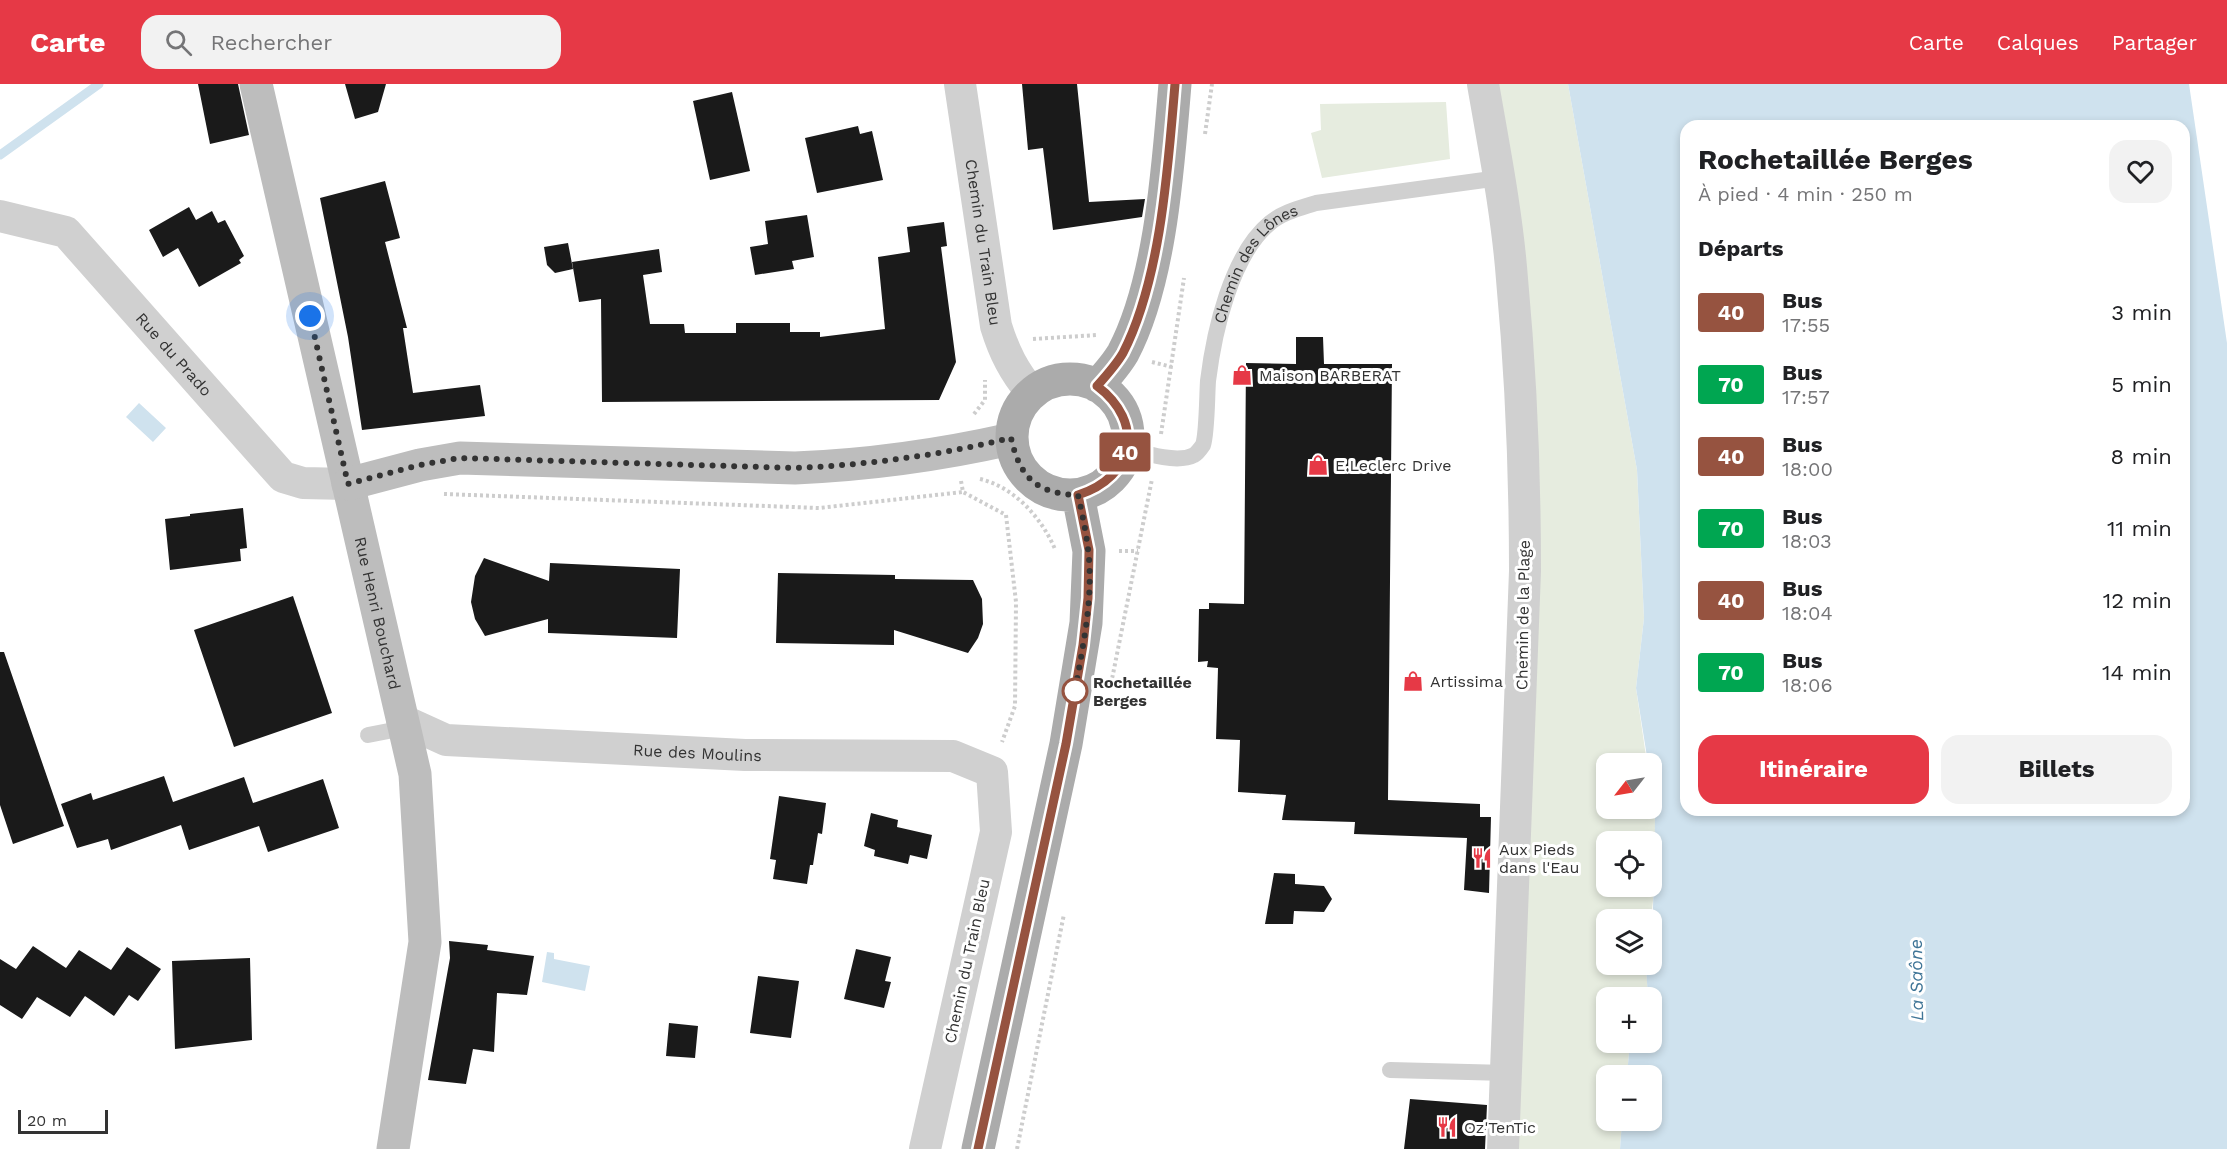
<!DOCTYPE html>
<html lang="fr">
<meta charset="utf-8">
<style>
:root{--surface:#fff;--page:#f2f2f2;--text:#202124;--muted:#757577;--accent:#e63946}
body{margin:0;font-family:"Work Sans",sans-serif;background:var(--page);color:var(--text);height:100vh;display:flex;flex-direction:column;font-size:22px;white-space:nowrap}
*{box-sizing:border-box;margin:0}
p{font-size:20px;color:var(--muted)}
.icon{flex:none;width:33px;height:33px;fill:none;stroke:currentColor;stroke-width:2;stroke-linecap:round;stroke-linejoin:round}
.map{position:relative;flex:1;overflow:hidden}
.details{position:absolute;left:1680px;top:36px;width:510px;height:696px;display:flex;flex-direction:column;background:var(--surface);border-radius:18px;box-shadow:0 3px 9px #0003}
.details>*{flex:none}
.badge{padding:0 12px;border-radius:4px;font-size:21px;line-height:39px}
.needle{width:39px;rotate:239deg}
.controls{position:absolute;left:1596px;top:669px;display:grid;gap:12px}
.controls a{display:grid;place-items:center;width:66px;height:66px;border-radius:12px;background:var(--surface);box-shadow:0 3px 9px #0003;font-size:30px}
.scale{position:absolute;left:18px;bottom:15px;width:90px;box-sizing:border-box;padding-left:6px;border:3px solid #333;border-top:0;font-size:16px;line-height:21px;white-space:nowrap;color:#333;-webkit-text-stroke:4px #fff;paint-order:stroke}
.you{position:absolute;width:30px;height:30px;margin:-15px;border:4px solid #fff;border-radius:50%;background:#1a73e8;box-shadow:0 0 0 9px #1a73e833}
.map>.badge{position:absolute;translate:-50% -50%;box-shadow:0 0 0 3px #fff}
h2{padding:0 18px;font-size:22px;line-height:54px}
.round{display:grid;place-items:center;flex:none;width:63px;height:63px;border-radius:18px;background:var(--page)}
.overview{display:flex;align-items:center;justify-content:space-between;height:102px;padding:0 18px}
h1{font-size:28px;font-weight:700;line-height:45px}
.primary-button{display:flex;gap:12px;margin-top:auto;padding:12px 18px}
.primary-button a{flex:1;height:69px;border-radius:18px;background:var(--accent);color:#fff;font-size:24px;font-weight:700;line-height:69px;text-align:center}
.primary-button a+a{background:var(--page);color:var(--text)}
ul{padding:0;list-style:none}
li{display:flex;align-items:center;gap:18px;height:72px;padding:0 18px}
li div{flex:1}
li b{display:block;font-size:22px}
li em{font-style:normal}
li .badge{min-width:66px;font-weight:700;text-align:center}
header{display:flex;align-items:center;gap:36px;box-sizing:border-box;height:84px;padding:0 30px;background:var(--accent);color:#fff}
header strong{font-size:28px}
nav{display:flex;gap:33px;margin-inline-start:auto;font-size:21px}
.search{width:420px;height:54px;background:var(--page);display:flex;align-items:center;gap:15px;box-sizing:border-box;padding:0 21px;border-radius:18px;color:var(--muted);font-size:22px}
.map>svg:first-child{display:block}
.green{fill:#e6ecdf;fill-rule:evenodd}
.water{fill:#cfe2ee;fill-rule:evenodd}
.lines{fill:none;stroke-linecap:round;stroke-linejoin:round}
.stream{stroke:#cfe2ee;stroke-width:9}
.building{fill:#1a1a1a}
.path{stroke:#cdcdcd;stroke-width:4;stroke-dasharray:3 3;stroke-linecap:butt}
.lane{stroke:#d0d0d0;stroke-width:16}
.street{stroke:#d0d0d0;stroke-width:32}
.secondary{stroke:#bdbdbd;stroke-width:33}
.primary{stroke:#ababab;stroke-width:33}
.line-casing{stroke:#fff;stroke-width:14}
.line{stroke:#965340;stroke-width:9}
.walk{stroke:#333;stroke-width:6;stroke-dasharray:0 10.8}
.stop-dot{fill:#fff;stroke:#965340;stroke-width:3}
.labels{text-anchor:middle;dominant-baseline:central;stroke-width:6;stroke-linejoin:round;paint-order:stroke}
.street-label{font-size:16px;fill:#333;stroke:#fff}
.poi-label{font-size:16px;fill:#333;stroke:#fff;text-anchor:start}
.stop-label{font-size:16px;font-weight:bold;fill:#333;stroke:#fff;text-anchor:start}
.water-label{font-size:18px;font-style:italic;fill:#3f7597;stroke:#fff}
</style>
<header>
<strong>Carte</strong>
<div class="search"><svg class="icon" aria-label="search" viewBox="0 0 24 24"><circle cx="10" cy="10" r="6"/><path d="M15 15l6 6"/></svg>Rechercher</div>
<nav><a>Carte</a><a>Calques</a><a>Partager</a></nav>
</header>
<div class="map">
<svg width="2227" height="1065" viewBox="0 0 2227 1065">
<rect width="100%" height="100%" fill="#fff"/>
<path class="green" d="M1490,0H1568L1637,386L1644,534L1636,604L1647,679L1606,680V724H1652V706C1658,748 1656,793 1651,835L1606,836V880L1646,881L1648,913L1606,914V958L1636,959L1629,969L1627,991L1606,992V1036L1622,1037L1620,1065H1512L1530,328ZM1606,758H1652V802H1606Z
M1446,18L1450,75L1322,94L1311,49L1321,46L1320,20Z"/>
<path class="water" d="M1568,0H2189L2227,259V1065H1620L1622,1037L1652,1036V992L1627,991L1629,969L1636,959L1652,958V914L1648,913L1646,883V881L1652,880C1652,831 1655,781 1655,731C1655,714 1652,697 1652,680L1648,679L1636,604L1644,534L1637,386ZM1686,42H2184V726H1686Z
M139,319L166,344L153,358L126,333Z
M547,868L554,869V875L590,882L585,907L542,898Z"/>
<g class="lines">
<path class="stream" d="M0,71L99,0"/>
</g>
<path class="building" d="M198,0H238L249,51L210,60Z
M345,0H386L378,28L355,35Z
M1022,0H1077L1089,118L1145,115L1142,133L1053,146L1043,64L1028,66Z
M732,8L750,87L710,96L693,17Z
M858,42L860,50L872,47L883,96L817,109L805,54Z
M385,97L400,154L385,158L407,244H403L413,309L480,301L485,332L362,346L348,253L320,114Z
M189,123L196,136L212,127L218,139L225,136L244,172L239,176L241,179L199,203L178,164L163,173L149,146Z
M807,131L814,173L792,177L794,185L755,191L750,163L768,160L765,137Z
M944,138L947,162L941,163L956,278L939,316L602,318L601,215L579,218L572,178L659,165L662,188L643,191L650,240H684L685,249H736V239H790V248H820V253L885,245L878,173L910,168L907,143Z
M568,159L573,185L555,189L547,181L544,163Z
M1296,253H1323L1324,280H1392L1388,716L1480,720V733H1491L1489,809L1464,806L1467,754L1354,750L1355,738L1282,736L1286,711L1238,708L1240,656L1216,655L1218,584L1207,583L1208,577L1198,578L1199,525H1209V519L1244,520L1246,279L1296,280Z
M243,424L247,464L240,465L241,477L170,486L165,435L190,432V430Z
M484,474L549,497L550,479L680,485L677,554L548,549V535L485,552L475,535L471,518L475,492Z
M778,489L895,491V495L973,496L982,515L983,540L978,554L968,569L894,546V561L776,559Z
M293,512L332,629L234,663L194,546Z
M0,568H4L64,742L13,760L0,721Z
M164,692L173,718L244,693L253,719L323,695L339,744L268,768L259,742L189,766L181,741L111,766L108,755L77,764L61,720L91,709L93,716Z
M779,712L826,719L822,750L818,749L813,781H810L807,800L773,795L776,776L770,775Z
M871,729L898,736L897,743L932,751L927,775L910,771L908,780L874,772L875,766L864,762Z
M1274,789L1295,790V800L1324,802L1332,815L1324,828L1294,827L1293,840H1265Z
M449,857L488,861L487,866L534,872L527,911L497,909L494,968L473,965L466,1000L428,996L450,874Z
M33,862L66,884L79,866L111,886L127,863L161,885L138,917L129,911L114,932L85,912L70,933L37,913L22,935L0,921V875L16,885Z
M856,865L891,873L885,897L891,898L884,924L844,915Z
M250,874L252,956L175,965L172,877Z
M758,892L799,897L791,954L750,949Z
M669,939L698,942L695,974L666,972Z
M1410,1015L1487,1021L1485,1065H1404Z"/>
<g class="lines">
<path class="path" d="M1205,50L1212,0
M1033,255L1097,251
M1152,278L1172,283
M974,330L985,316V296
M1161,350L1184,194
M980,395C1014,403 1041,433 1055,465
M961,397L963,408L1006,431L1016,518L1015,622L1002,658
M444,410L819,424L963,408
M1119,467H1138
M1111,600L1152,395
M1017,1065L1064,830"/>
<g class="lane">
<path id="s1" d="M1127,364C1144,369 1177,380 1194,371C1196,370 1201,364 1203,361C1207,350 1207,311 1208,297C1214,248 1231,171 1270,139C1283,128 1301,124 1316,119L1499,94"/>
<path d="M368,651L404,644"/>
<path d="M1390,986L1507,989"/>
</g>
<g class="street">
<path id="s2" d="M960,0L996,242C1004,268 1014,288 1032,309"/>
<path d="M1483,0C1494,64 1507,129 1512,195C1521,292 1525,389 1525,487L1503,1065"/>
<path id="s3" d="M0,132L66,148L283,393L303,399L348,400"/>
<path id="s4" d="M402,636L446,656L745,671L953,672L992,688L996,748L925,1065"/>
</g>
<g class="secondary">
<path id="s5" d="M256,0L415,690L425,858L393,1065"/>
<path d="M348,400L420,381L460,374L795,384C868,381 940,371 1011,355"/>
</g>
<path class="primary" d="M1012 353a58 58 0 1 1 116 0a58 58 0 1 1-116 0Z
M1097,302C1106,292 1116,281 1123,269C1161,197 1168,82 1175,0
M978,1065L1066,660L1086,539L1089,467L1078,411"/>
</g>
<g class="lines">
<g class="line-casing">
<path id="line" d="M978,1065L1066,660L1083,561L1088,514L1089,466L1078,411C1135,393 1145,338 1097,302C1106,292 1116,281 1123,269C1161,195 1168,83 1175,0"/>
</g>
<use href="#line" class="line"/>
<path class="walk" d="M310,232L348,400L420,381L460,374L795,384C868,381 940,371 1011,354C1020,394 1037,410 1078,411C1082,429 1086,447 1088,465C1094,512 1083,561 1075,607"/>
</g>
<defs>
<g id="shop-bare" transform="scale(1.62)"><path d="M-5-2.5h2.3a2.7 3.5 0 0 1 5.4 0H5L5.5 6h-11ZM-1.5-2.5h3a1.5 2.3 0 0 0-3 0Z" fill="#e63946" stroke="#fff" stroke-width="2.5" paint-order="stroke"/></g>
<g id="restaurant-bare" transform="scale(1.62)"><path d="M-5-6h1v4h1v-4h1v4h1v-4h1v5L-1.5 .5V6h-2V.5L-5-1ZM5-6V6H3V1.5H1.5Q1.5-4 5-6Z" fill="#e63946" stroke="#fff" stroke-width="2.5" paint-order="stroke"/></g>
</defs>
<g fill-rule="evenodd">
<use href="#shop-bare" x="1242" y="291"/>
<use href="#shop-bare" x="1318" y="381"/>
<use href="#shop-bare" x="1413" y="597"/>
<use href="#restaurant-bare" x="1482" y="774"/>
<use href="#restaurant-bare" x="1447" y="1043"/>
</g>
<circle class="stop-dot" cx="1075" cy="607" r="12"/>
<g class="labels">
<g class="street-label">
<text stroke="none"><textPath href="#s2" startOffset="160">Chemin du Train Bleu</textPath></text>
<text stroke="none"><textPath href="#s1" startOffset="278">Chemin des Lônes</textPath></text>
<text stroke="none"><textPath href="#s3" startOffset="231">Rue du Prado</textPath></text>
<text stroke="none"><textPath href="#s5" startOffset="543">Rue Henri Bouchard</textPath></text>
<text transform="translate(1523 531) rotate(-89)">Chemin de la Plage</text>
<text stroke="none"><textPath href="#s4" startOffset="300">Rue des Moulins</textPath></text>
<text transform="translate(967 877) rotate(-78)">Chemin du Train Bleu</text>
</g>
<g class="poi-label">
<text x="1259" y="291">Maison BARBERAT</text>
<text x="1335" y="381">E.Leclerc Drive</text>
<text x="1430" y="597">Artissima</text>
<text x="1499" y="765">Aux Pieds<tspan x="1499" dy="18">dans l'Eau</tspan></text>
<text x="1464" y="1043">Oz'TenTic</text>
</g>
<g class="stop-label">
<text x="1093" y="598">Rochetaillée<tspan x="1093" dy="18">Berges</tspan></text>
</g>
<g class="water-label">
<text transform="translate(1916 896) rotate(-91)">La Saône</text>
</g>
</g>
</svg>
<div class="controls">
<a><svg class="needle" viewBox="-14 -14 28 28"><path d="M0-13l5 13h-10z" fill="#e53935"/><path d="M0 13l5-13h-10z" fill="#757577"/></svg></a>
<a><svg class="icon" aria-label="locate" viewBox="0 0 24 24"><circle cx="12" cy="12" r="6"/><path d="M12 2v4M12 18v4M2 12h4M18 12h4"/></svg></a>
<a><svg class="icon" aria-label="layers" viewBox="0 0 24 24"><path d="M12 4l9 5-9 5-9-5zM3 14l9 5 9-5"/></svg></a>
<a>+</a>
<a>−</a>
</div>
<div class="scale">20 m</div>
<div class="you" style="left:310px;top:232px"></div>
<b class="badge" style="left:1125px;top:368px;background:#965340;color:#fff">40</b>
<section class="details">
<div class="overview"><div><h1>Rochetaillée Berges</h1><p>À pied · 4 min · 250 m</p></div><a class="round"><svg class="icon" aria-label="heart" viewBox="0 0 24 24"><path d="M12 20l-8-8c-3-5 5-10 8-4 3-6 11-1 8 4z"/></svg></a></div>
<h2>Départs</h2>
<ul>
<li><span class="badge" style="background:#965340;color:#fff">40</span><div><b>Bus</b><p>17:55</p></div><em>3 min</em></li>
<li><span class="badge" style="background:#00a651;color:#fff">70</span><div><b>Bus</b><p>17:57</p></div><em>5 min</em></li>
<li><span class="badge" style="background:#965340;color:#fff">40</span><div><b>Bus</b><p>18:00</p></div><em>8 min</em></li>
<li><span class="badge" style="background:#00a651;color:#fff">70</span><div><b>Bus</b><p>18:03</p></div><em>11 min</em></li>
<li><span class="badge" style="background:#965340;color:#fff">40</span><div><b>Bus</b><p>18:04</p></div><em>12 min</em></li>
<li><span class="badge" style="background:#00a651;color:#fff">70</span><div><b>Bus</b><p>18:06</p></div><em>14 min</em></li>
</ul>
<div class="primary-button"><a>Itinéraire</a><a>Billets</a></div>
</section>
</div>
